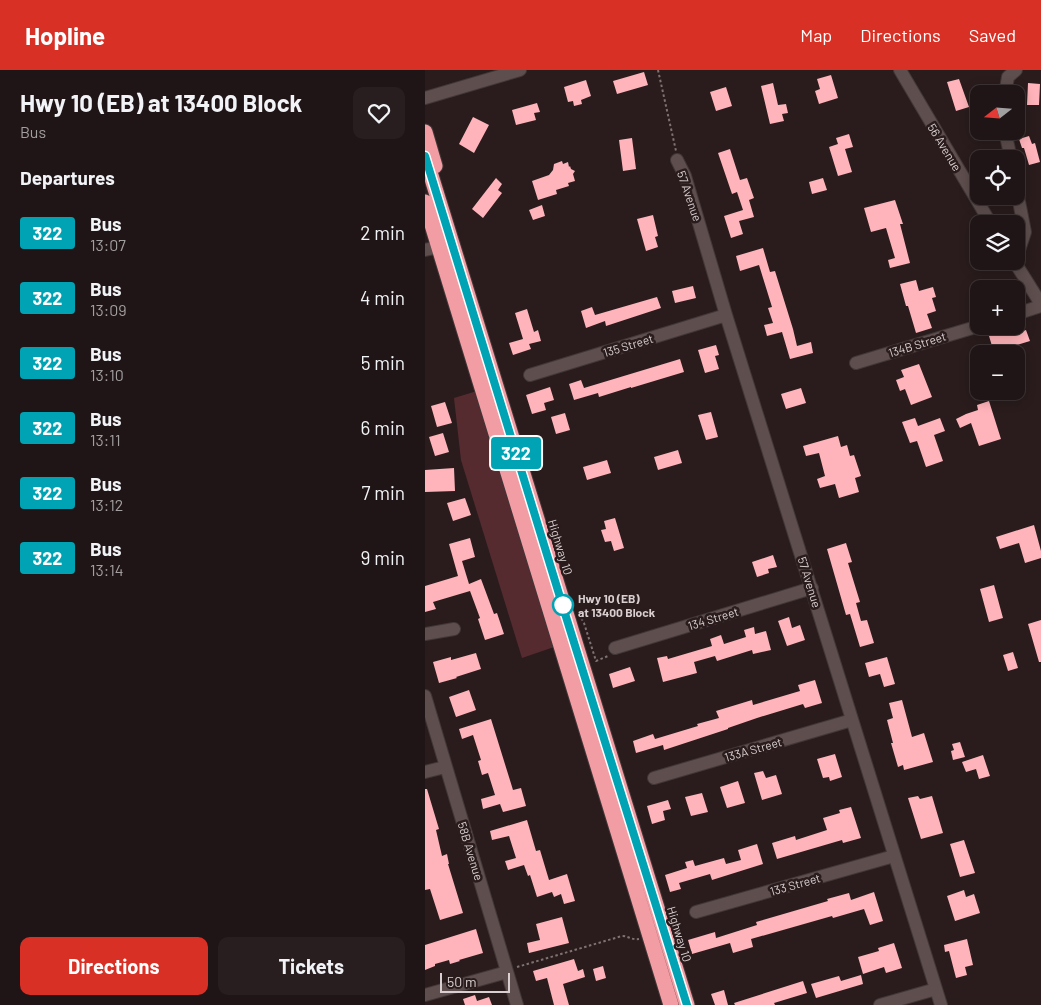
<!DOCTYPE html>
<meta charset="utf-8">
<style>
:root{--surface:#201516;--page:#281e1f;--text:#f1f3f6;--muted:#a29fa1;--line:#3d3435;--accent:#d93025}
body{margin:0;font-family:Barlow,sans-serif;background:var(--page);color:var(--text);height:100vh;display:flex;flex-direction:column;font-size:19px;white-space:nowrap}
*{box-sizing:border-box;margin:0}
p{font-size:16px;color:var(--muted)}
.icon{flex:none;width:28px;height:28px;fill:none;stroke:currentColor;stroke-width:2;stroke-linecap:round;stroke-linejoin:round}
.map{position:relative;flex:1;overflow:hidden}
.panel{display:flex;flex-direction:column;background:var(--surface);width:425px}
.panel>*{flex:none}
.badge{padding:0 10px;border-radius:4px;font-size:18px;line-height:32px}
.needle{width:32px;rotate:253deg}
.fabs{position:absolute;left:545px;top:15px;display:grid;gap:10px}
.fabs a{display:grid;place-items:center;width:55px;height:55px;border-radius:10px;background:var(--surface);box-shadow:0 2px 12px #0003,0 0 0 1px var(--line);font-size:25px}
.scale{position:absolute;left:15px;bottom:12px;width:70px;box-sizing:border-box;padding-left:5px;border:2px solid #d9cfd0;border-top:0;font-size:14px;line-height:18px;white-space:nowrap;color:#d9cfd0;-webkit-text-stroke:4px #2a1c1d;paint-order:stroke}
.map>.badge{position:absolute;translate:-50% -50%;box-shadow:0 0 0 2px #fff}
h2{padding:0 20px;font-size:19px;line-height:45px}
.round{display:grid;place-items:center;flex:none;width:52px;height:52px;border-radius:10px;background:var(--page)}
.headline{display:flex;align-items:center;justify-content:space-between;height:85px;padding:0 20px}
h1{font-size:24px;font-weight:700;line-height:38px}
.button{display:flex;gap:10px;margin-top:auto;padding:10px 20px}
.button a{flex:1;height:58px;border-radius:10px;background:var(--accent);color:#fff;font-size:20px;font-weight:700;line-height:58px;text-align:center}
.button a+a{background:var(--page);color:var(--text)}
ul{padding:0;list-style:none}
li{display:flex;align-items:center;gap:15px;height:65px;padding:0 20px}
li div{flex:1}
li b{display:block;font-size:19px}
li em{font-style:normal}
li .badge{min-width:55px;font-weight:700;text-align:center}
header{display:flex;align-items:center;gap:30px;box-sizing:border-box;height:70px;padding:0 25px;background:var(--accent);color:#fff}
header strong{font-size:24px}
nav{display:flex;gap:28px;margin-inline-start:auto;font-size:18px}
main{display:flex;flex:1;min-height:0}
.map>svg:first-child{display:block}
.green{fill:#552b2f}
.building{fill:#feb4ba}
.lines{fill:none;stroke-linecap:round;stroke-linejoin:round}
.minor-casing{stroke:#423738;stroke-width:14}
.highway-casing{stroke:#423738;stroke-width:17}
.path{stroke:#7f7273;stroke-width:2;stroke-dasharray:2.5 2.5;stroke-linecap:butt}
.minor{stroke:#5e4e4e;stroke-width:12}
.highway{stroke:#f29da4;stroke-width:15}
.line-casing{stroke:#fff;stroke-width:11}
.line{stroke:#00a3b4;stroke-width:8}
.stop-dot{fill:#fff;stroke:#00a3b4;stroke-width:2.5}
.labels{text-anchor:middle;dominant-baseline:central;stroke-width:5;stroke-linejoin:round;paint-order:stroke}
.street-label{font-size:12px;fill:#d9cfd0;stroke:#2a1c1d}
.stop-label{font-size:12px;font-weight:bold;fill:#d9cfd0;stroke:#2a1c1d;text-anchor:start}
</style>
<header>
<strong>Hopline</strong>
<nav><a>Map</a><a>Directions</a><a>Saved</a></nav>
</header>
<main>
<section class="panel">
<div class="headline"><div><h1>Hwy 10 (EB) at 13400 Block</h1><p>Bus</p></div><a class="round"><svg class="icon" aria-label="heart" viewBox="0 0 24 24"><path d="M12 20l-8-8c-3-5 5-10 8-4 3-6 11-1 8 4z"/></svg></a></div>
<h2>Departures</h2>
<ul>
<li><span class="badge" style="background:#00a3b4;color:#fff">322</span><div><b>Bus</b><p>13:07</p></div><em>2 min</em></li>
<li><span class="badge" style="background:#00a3b4;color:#fff">322</span><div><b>Bus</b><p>13:09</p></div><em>4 min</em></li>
<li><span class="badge" style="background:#00a3b4;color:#fff">322</span><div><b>Bus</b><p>13:10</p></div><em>5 min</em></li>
<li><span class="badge" style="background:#00a3b4;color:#fff">322</span><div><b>Bus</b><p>13:11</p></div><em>6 min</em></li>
<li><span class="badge" style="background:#00a3b4;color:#fff">322</span><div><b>Bus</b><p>13:12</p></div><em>7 min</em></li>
<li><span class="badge" style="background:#00a3b4;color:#fff">322</span><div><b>Bus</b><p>13:14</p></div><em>9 min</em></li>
</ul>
<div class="button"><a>Directions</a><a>Tickets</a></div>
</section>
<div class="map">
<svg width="616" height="935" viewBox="0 0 616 935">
<rect width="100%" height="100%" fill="#2a1c1d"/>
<path class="green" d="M52,321L129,577L97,588L36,390L29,328Z"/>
<path class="building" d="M219,2L223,15L192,24L188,11Z
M406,5L413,28L394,34L390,21L395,19L392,9Z
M534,9L544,37L531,41L522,12Z
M161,10L166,26L156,30L157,34L149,36L148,31L143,32L139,17Z
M348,13L353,35L361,34L363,43L357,44L359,51L345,54L336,16Z
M603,13L615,14L614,35H602Z
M301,17L307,36L291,41L285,22Z
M112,33L115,42L109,43L111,50L91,55L87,40Z
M48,47L64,55L49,83L34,74Z
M424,64L428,77L420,79L427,102L413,106L404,77L413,74L411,68Z
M604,66L607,74L610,73L615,92L604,95L599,78H597L594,69Z
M207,68L211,99L198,101L194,70Z
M305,79L315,110L322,108L329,128L324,130L329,147L314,151L318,164L306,168L299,146L318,140L312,122L307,124L293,83Z
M137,91L138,94L143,92L144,97L145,96L146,99L150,101L148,104L150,111L143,113L144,116L131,120L132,124L113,130L107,111L124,105L128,100L129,94Z
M71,108L77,114L73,120L77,123L58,148L47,139Z
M398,108L402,120L387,124L384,112Z
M470,130L478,154H475L485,193L465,198L463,190L470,188L461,158L446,162L439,138Z
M117,135L120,146L108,150L104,140Z
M228,145L233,166L230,167L233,177L221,181L212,149Z
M338,178L345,202L350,201L368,259L372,276L386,272L388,283L365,289L357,262L342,266L339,255L348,253L343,238L347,237L334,195L315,201L311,186Z
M491,210L494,221L508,217L511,227L507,228L511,241L502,244L507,258L491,263L483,236H481L475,214Z
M268,216L271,228L250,233L247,221Z
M232,227L236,238L181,256L180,251L161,258L156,241L167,237L170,245Z
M102,239L109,262L113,260L116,271L104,274L106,279L88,285L84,273L98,269L90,243Z
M594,257L595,262L601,260L605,271L585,277L587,284H564L562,278L567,276L564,266Z
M291,275L294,285L290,286L294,299L280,303L273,280Z
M255,289L259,302L206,318V317L174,327L173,323L149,330L144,314L156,310L159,318Z
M494,294L507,327L486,335L480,319L475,321L471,310L479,307L476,300Z
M125,317L129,330L119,333L121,340L107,344L101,325Z
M376,318L381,333L361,339L356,324Z
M564,331L576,369L554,376L546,353L535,358L531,349L541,344L553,340L552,335Z
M20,332L27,353L12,357L6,336Z
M286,342L293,367L281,370L273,345Z
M140,343L145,360L131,364L126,347Z
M490,348L493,356L515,348L520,361L509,365L518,391L501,397L492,371L485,373L477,352Z
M18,363L24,382L10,386L4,367Z
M413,366L416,377L422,375L425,386L429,385L436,406L430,408L434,422L414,428L410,414L395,418L392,409L400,406L394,383L381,386L378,376Z
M253,380L257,393L233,400L229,387Z
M182,390L186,403L162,410L158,397Z
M29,398L30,421L0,422V400Z
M40,428L46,445L28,451L22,433Z
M190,448L199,478L189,481L186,471L180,472L176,460L181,459L179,451Z
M609,455L616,481V488L600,493L594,473L575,479L571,467Z
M45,468L50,487L37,491L44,514L56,509L69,544L72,543L79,564L60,570L53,549L55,548L45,521L8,532L11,539L0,542V516L33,506L24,474Z
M421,473L427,492L423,493L435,532L431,533L436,551L442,550L449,573L435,577L425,544L421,545L402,479Z
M348,485L352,497L343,499L344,503L332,507L327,492Z
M569,515L578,548L564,552L555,519Z
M364,547L367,558L375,555L380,570L362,576L353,551Z
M616,550V592H614L603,554Z
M329,557L330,564L341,561L346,580L328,584L327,580L292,591L290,586L269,592L272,603L238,612L232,588L242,586L243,589L287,576L285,569L296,565L299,574L321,567L319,560Z
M588,582L593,598L583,601L578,585Z
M51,583L56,599L31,607L32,608L14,613L8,592L26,587V590Z
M462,587L470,614L459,617L455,604L444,607L440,593Z
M205,597L210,611L188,618L184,604Z
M390,610L397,633L380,638L378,634L332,648L303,658V659L239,680L238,675L211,683L208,671L228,664L230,669L273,656L272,654L294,648L291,641L327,630L328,635L375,621L373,615Z
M44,620L51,640L31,647L24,627Z
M477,630L487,667L499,663L508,692L479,700L478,695L473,697L466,673H468L462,650L468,648L464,633Z
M66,649L88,720L96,718L101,736L78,742L75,734L58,739L56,729L70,725L63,703L57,705L53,691L56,690L48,665L37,669L34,659Z
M535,672L540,687L528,690L526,681L529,680L527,674Z
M410,684L417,707L405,711L404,707L398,708L392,689Z
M558,685L565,706L554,709L551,699L541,702L537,692Z
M338,701L341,708L351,705L357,724L337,730L329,703Z
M313,711L320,733L302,738L295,717Z
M0,719H2L14,759L11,760L17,786L22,784L24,794H23L38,843L15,850L5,819L0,820Z
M277,723L283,742L266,746L260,727Z
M493,726L495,729L507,726L518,763L496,769L483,728Z
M243,730L246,739L238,741L240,750L227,754L222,736Z
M426,737L436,768L418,773L417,770L352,789L347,773L370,766L371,770L402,760L398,748L415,743L414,740Z
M102,750L111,781L115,780L124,810L142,804L150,831L139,834L136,824L129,827L127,822L112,827L105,805L103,806L99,795L83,800L80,791L91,788L84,766L67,770L65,761Z
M539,770L550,803L535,807L525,774Z
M332,774L338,794L287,810L285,804L254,813L256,819L245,822L240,805L262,798L260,792L268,790L270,796L299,788L301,794L316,790L313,780Z
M539,820L541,827L549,824L555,843L530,851L522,826Z
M449,822L458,851L445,855L439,839L408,848L407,846L326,869L328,877L308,883L305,873L267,884L263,870L290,862L291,868L332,855L331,852L403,831L402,829L424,823L426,830Z
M137,847L144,873L104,883L102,873L115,870L111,854Z
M51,859L58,883L34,890L35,891L25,894L24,890L10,894V896L0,900V875Z
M542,869L548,895L540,897L542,905L531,908L524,881L520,882L519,875Z
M469,873L477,898L461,903L459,897L438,904L433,887L454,881L453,878Z
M149,889L153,901L158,899L160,907L138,914L144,935H129L122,908L111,911L108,901Z
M178,896L181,908L171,911L168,899Z
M436,905L438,914L391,928L386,914L414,906L416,911Z
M378,911L382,923L349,933L350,935H310L309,933Z
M299,920L303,935H290L286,924Z
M50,925L52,931L64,927L67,935H40L38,929Z"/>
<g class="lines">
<g class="minor-casing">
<path id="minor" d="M475,0L566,154
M580,24L583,7L591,0
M0,28L95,0
M580,61L586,89
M252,90L260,106L301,245L516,935
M591,116L600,162L591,189
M0,180L14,177
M589,191L616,234
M591,244L616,236
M431,293L554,256
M105,305L301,245
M0,564L29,559
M190,578L387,518
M0,626L92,935
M0,702L20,697
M229,708L427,650
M271,842L469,786
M0,925L82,902
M455,935L511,919"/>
</g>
<g class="highway-casing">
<path id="highway" d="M0,62L10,96
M0,86L262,935
M0,132L246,935"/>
</g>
<path class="path" d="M233,0L251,81
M154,544L159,553L171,591L183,586
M92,897L197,866C204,866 205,870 214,869"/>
<use href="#minor" class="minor"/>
<use href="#highway" class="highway"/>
</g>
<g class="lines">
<g class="line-casing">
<path id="line" d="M0,86L142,550L262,935"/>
</g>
<use href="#line" class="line"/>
</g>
<circle class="stop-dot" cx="138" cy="535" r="10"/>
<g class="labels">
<g class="street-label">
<text transform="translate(520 77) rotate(59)">56 Avenue</text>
<text transform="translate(265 126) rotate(71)">57 Avenue</text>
<text transform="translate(492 274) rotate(-17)">134B Street</text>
<text transform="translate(203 275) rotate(-17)">135 Street</text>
<text transform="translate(136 477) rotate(73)">Highway 10</text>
<text transform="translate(385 512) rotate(73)">57 Avenue</text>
<text transform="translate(288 548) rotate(-17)">134 Street</text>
<text transform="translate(328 679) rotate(-16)">133A Street</text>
<text transform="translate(46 781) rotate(73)">58B Avenue</text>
<text transform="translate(370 814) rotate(-16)">133 Street</text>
<text transform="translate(255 864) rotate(73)">Highway 10</text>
</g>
<g class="stop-label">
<text x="153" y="528">Hwy 10 (EB)<tspan x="153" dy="14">at 13400 Block</tspan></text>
</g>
</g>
</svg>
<div class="fabs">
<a><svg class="needle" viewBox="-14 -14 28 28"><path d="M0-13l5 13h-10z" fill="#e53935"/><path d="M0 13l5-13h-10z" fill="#a29fa1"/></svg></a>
<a><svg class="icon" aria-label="locate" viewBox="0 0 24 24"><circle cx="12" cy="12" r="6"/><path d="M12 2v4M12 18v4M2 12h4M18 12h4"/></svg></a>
<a><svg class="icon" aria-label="layers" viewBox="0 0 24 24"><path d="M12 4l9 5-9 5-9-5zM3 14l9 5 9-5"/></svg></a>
<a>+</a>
<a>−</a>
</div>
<div class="scale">50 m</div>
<b class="badge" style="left:91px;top:383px;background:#00a3b4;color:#fff">322</b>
</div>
</main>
